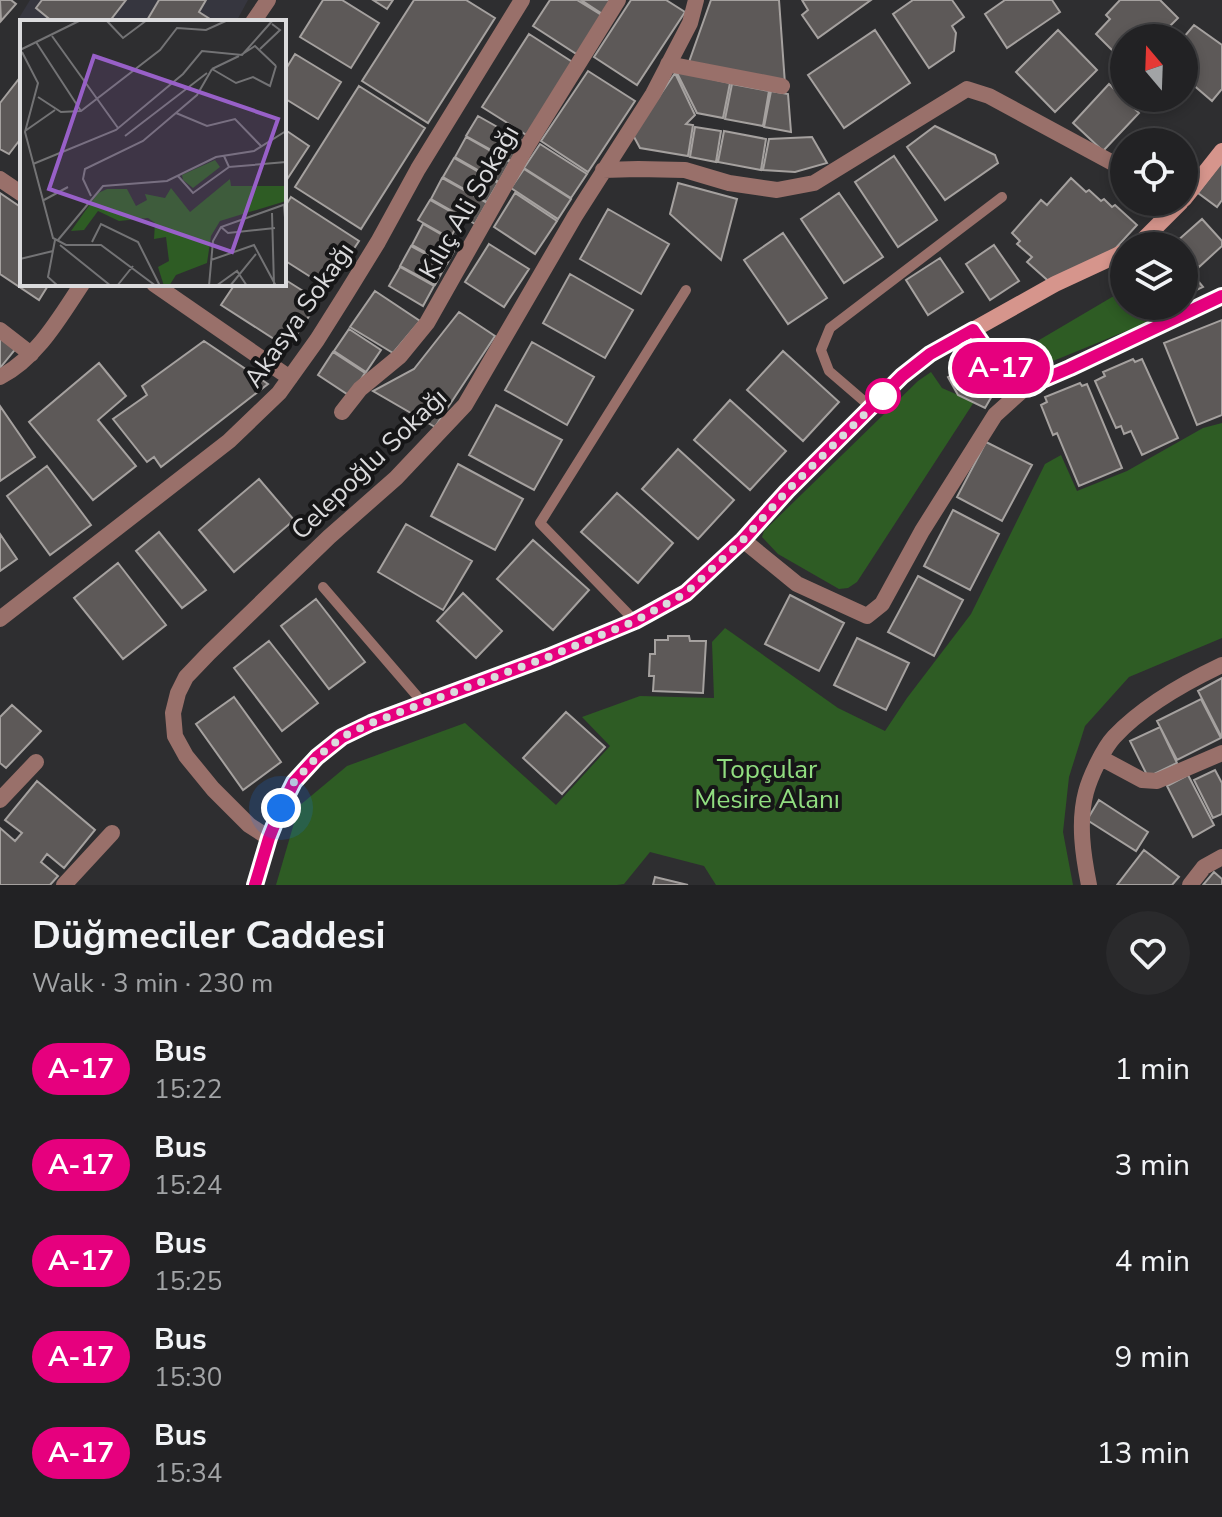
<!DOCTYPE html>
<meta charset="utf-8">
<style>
:root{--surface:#222224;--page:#2a2a2c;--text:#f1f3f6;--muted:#a2a4a6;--line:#3f3f41}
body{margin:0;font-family:"Nunito Sans",sans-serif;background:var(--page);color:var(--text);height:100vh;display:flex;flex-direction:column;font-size:30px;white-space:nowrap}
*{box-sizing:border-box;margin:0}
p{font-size:26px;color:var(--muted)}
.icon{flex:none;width:44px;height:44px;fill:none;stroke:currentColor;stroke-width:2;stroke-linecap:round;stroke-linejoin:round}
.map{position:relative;height:885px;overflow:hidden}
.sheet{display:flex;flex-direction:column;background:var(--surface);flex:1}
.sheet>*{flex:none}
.badge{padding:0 16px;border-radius:26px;font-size:28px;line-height:52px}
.needle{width:52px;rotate:341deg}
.controls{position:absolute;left:1110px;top:24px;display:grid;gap:16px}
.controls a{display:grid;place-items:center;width:88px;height:88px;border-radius:50%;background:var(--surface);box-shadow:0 4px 12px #0003,0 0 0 2px var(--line);font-size:40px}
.you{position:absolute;width:40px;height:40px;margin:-20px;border:6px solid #fff;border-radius:50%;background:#1a73e8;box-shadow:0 0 0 12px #1a73e833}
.map>.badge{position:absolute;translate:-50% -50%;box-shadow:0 0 0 4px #fff}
.round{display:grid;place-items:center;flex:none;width:84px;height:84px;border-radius:42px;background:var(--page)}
.head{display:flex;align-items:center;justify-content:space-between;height:136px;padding:0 32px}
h1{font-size:38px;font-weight:700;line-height:60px}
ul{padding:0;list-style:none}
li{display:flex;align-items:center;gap:24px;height:96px;padding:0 32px}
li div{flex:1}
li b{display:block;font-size:30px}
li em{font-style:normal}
li .badge{min-width:88px;font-weight:700;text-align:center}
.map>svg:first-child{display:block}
.built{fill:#36363f}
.green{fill:#2e5c24}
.building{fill:#5d5958;stroke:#a5a19f;stroke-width:2}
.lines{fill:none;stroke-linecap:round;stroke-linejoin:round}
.lane{stroke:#99706a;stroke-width:10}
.street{stroke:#99706a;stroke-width:16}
.secondary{stroke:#d6958c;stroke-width:16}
.line-casing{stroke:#fff;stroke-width:18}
.line{stroke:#e6007e;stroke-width:12}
.walk{stroke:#dbdbdd;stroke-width:8;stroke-dasharray:0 14.4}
.stop-dot{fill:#fff;stroke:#e6007e;stroke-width:4}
.labels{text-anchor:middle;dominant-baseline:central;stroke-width:8;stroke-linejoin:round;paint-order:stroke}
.street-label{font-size:26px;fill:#dbdbdd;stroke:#161617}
.park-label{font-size:26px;fill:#91de80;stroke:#161617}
.inset-road{fill:none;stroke:#737375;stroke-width:2}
.view{fill:#9860c8;fill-opacity:0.15;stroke:#9860c8;stroke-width:4}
.inset-edge{fill:none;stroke:#dbdbdd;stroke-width:4}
</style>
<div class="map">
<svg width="1222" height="885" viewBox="0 0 1222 885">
<rect width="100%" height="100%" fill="#2e2e30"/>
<path class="built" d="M30,0H248L236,22H24L19,18Z"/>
<path class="green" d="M1124,290V306H1139L1153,320L1041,366L1029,346Z
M931,372L942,388L974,402L857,582L848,588L839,589L778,554L762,537L764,531L918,381Z
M1222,423V638L1129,677L1085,726L1069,777L1063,832L1073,885H716L704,866L650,852L624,884L617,885H276L299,806L347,766L465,723L556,805L610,746L582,717L640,696L714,698L712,642L725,628L838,708L885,731L907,698L971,614L1045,464L1061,455L1077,491L1127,471L1203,428Z"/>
<path class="building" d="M0,0H11L16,4L1,21Z
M42,0H126L109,22H53L36,8Z
M159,0H206L199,12L210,19L208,22H146Z
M323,0H342L379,23L351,68L300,37Z
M373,0H393L387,9Z
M414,0H466L495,18L428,123L362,81Z
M550,0H577L603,16L578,55L533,26Z
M581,0H613L604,15Z
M631,0H666L685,12L637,85L594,57Z
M711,0H779L785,84L689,62Z
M802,0H871L818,38L802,15L808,10Z
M913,0H952L964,17L952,26L956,33L954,51L929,68L893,14Z
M1005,0H1052L1060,12L1007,48L985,14Z
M1120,0H1160L1178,18L1158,38H1124V62L1096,34L1110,19L1106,15Z
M1194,25L1222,45V89L1212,101L1184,77L1183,38Z
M875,30L910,83L844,128L808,75Z
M1058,30L1097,70L1055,112L1016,72Z
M529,34L574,63L528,136L482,107Z
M295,54L341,82L318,119L284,98V72Z
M588,71L635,101L588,172L541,141Z
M676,71L730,83L723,118L697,113Z
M675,73L695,115L686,124L693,125L688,156L640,148L633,135Z
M22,75V137L9,154L0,149V103Z
M732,84L769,91L763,126L725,119Z
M1109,84L1139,113L1103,151L1073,123Z
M359,86L425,128L361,229L295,187Z
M771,91L788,94L791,132L764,127Z
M478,116L522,141L511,161L466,136Z
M935,126L995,155L998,163L945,200L907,147Z
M695,127L721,131L716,162L690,157Z
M284,129L309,146L284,184Z
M724,131L766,139L761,170L718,162Z
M466,137L510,162L499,182L455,157Z
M812,137L827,163L795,172L763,170L769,139Z
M540,144L587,174L571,198L524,168Z
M894,156L937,220L898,247L855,182Z
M454,158L498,183L487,202L443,177Z
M1222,161V200L1217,207L1198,193Z
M524,169L571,199L558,219L511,188Z
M442,178L487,203L475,224L431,199Z
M1071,178L1086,192L1089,190L1101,201L1104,199L1112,207L1115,205L1137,225L1103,262L1054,286L1027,262L1032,257L1017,244L1020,241L1012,233L1041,200L1047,205Z
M678,183L737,199L721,260L670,214Z
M0,193L22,208V284H49L39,300L0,274Z
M515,193L557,221L535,254L494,227Z
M839,193L883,257L844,283L801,219Z
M291,197L359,241L328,288L284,260V208Z
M430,200L462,218L450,238L418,220Z
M608,209L669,244L641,294L580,259Z
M1202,219L1222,241V246L1199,267L1184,251V246H1180L1176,242Z
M423,224L458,244L447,264L412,245Z
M783,233L827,298L788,324L744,260Z
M489,244L529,269L504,307L465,282Z
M994,245L1019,281L990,300L966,264Z
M411,246L446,265L435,285L400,266Z
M940,258L963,292L928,315L906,280Z
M1184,264L1203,287L1184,296Z
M400,267L434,286L423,306L389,286Z
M570,274L633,310L605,358L543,323Z
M284,279L319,301L288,348L221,305L235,284H284Z
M375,291L420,321L393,353L350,327Z
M459,312L495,336L435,427L373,391L414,369Z
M1222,320V415L1197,425L1164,343Z
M349,329L381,350L366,372L334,351Z
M0,332L18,346L0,368Z
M204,341L268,384L161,467L154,457L147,462L113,419L147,395L142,386Z
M532,342L594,377L567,425L505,390Z
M783,351L839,402L803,441L747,390Z
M333,352L365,373L350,396L318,375Z
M1133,359L1135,362L1142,359L1178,438L1142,455L1131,431L1124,434L1121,426L1116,428L1095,381L1105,376L1103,372Z
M99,363L126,396L98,420L136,466L93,500L29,422Z
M965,367L996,389L985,408L958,395L948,377Z
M1080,383L1082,386L1087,384L1122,468L1079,486L1057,433L1053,435L1041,405L1047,402L1045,397Z
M730,400L786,451L750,490L694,440Z
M496,405L562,440L534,490L469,455Z
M0,406L35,457L0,481Z
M986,442L1032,465L1002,521L957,497Z
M678,449L734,500L698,539L642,489Z
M458,464L523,499L495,550L431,516Z
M47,466L91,525L50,555L7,496Z
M259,479L294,520L234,572L199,530Z
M617,493L673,543L638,583L581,532Z
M953,510L999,534L970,590L924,566Z
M406,524L472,561L443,610L378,572Z
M159,532L206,590L182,608L136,551Z
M0,534L17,559L0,571Z
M533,540L589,590L553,630L497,579Z
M118,563L166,625L123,659L74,598Z
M918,576L963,600L934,656L888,632Z
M463,593L502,631L476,658L437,621Z
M790,595L844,623L819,671L765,644Z
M316,599L365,662L329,689L281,626Z
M668,636H689L690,641H706L703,693L653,691L654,676H649L650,654H655V640H668Z
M857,638L909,663L886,710L834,685Z
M269,641L318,703L282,731L234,668Z
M1222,678V738L1198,691Z
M234,697L281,762L243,790L196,724Z
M1201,699L1221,738L1177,760L1157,721Z
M12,705L41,731L6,768L0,763V717Z
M566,712L605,747L562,794L523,758Z
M1160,727L1177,763L1148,777L1130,741Z
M1215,770L1222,783V814L1213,818L1194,780Z
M1188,775L1214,825L1193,837L1167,786Z
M37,781L95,830L64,868L47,854L41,862L58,876L50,885H0V828L15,841L22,833L5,820Z
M1099,800L1148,832L1136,851L1087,820Z
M1144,850L1179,877L1172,885H1117Z
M1214,872L1222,879V885H1203Z
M655,877L688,885H653Z"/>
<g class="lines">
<path class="lane" d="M872,408L829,371L821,350L830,328L1002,197
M323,587L423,703
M635,621L540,523L686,290"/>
<path class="street" d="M253,22L268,0
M668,64L782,86
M603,170L638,169L685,170L729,183L777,190L814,183L967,89L989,96L1124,169
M0,179L22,194
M154,284L290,378
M0,330L31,354
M0,377C37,358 60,317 82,284
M342,412L360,389L400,356L427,323L526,148L618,0
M743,540L797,584L867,616L882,604L922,531L995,415L1026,387
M0,619L229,441L279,393L317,340L346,294L378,242L418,169L522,0
M1101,758L1142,780L1157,781L1222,753
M0,800L36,762
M269,838L249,825L213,789L186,756L175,736L173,713L178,693L186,677L209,653L329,537L396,478L465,405L575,216L653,94L690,23L696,0
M64,885L112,833
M1089,885C1083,855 1078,822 1086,792C1090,777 1103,749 1114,737C1143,706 1184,683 1222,665
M1190,885L1204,867L1222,857"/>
<path class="secondary" d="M1184,199L1222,151
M1133,246L1143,240L1181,202
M973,330L998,366L1026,387L1070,368L1222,296
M255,885L269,838L281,808L294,782L317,757L342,737L371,723L548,657L635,621L686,593L743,540L787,491L902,376L930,354L1055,284L1124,252"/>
</g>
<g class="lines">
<g class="line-casing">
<path id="line" d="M255,885L269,838L281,808L294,782L317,757L342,737L371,723L548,657L635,621L686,593L743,540L787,491L902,376L930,354L973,330L998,366L1026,387L1070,368L1222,296"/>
</g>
<use href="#line" class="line"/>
<path class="walk" d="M281,808L294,782L317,757L342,737L371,723L548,657L635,621L686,593L743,540L787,491L887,392L883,396"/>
</g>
<circle class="stop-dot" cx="883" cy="396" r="16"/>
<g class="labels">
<g class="street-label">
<text transform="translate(469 202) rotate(-60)">Kılıç Ali Sokağı</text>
<text transform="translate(299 315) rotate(-55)">Akasya Sokağı</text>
<text transform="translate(369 464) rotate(-44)">Celepoğlu Sokağı</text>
</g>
<g class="park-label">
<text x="767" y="769">Topçular<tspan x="767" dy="30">Mesire Alanı</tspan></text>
</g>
</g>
<g transform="translate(20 20)">
<rect width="266" height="266" fill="#2e2e30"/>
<path d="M195,140L200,147L173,168L163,160L162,155ZM210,159L211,166H266V181L200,201L191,216L187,243L156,255L149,266H144L138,247L149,241L146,217L134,219L135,203L128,198L99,201L78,191L64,210L51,211L78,173L87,169H107L116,186L127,180L125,174L145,178L151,168L170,192Z" fill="#2e5c24"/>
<path class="inset-road" d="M86,0L103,18L127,0M32,16L98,108M16,22L61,91M240,29L260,10L252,4M0,30L61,0M2,32L18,63L5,112L33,218L46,225H81L136,266M221,35L235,26L256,46M192,49L216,63L233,57L250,66L256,46M192,49L219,36M18,77L41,92L61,91L140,30L157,8L186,10L208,0M156,93L187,106L215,99L242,127M5,111L35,90M105,116L187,53M204,136L209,147L266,142M13,144L96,110L163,54L182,31L222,35L253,0M158,156L173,173L209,147M71,176L63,159L65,149L123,121L177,75L192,49M24,180L48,167M264,185L266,210M252,193L254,265M201,207L208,213L255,208M35,220L28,257L38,266M38,220L83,166L147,161L196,137L234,131L266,111M72,222L81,204L118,222L140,266M40,225L91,266M0,239L33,231M191,240L234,225L256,266M97,266L113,246M189,266L193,221L201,207L266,184M196,266L217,251L227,266M210,266L236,234"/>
<path class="view" d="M74,36L258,99L212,232L29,169Z"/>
<rect width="266" height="266" class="inset-edge"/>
</g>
</svg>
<div class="controls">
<a><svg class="needle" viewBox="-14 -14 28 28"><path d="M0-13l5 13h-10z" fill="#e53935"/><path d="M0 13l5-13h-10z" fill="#a2a4a6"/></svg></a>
<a><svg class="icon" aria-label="locate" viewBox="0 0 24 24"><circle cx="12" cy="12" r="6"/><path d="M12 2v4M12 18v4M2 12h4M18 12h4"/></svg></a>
<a><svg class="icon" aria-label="layers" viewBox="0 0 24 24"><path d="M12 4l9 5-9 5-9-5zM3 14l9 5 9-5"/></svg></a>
</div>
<div class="you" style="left:281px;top:808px"></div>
<b class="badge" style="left:1001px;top:368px;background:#e6007e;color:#fff">A-17</b>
</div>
<section class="sheet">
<div class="head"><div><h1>Düğmeciler Caddesi</h1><p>Walk · 3 min · 230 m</p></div><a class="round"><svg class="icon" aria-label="heart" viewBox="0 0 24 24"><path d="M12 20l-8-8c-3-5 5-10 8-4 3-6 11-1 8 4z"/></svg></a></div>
<ul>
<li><span class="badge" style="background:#e6007e;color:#fff">A-17</span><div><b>Bus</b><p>15:22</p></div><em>1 min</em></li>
<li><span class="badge" style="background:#e6007e;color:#fff">A-17</span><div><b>Bus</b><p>15:24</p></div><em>3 min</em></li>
<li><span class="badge" style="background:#e6007e;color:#fff">A-17</span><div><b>Bus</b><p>15:25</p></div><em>4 min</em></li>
<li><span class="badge" style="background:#e6007e;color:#fff">A-17</span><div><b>Bus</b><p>15:30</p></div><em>9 min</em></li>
<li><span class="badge" style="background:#e6007e;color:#fff">A-17</span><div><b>Bus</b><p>15:34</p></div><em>13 min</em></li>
</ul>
</section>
